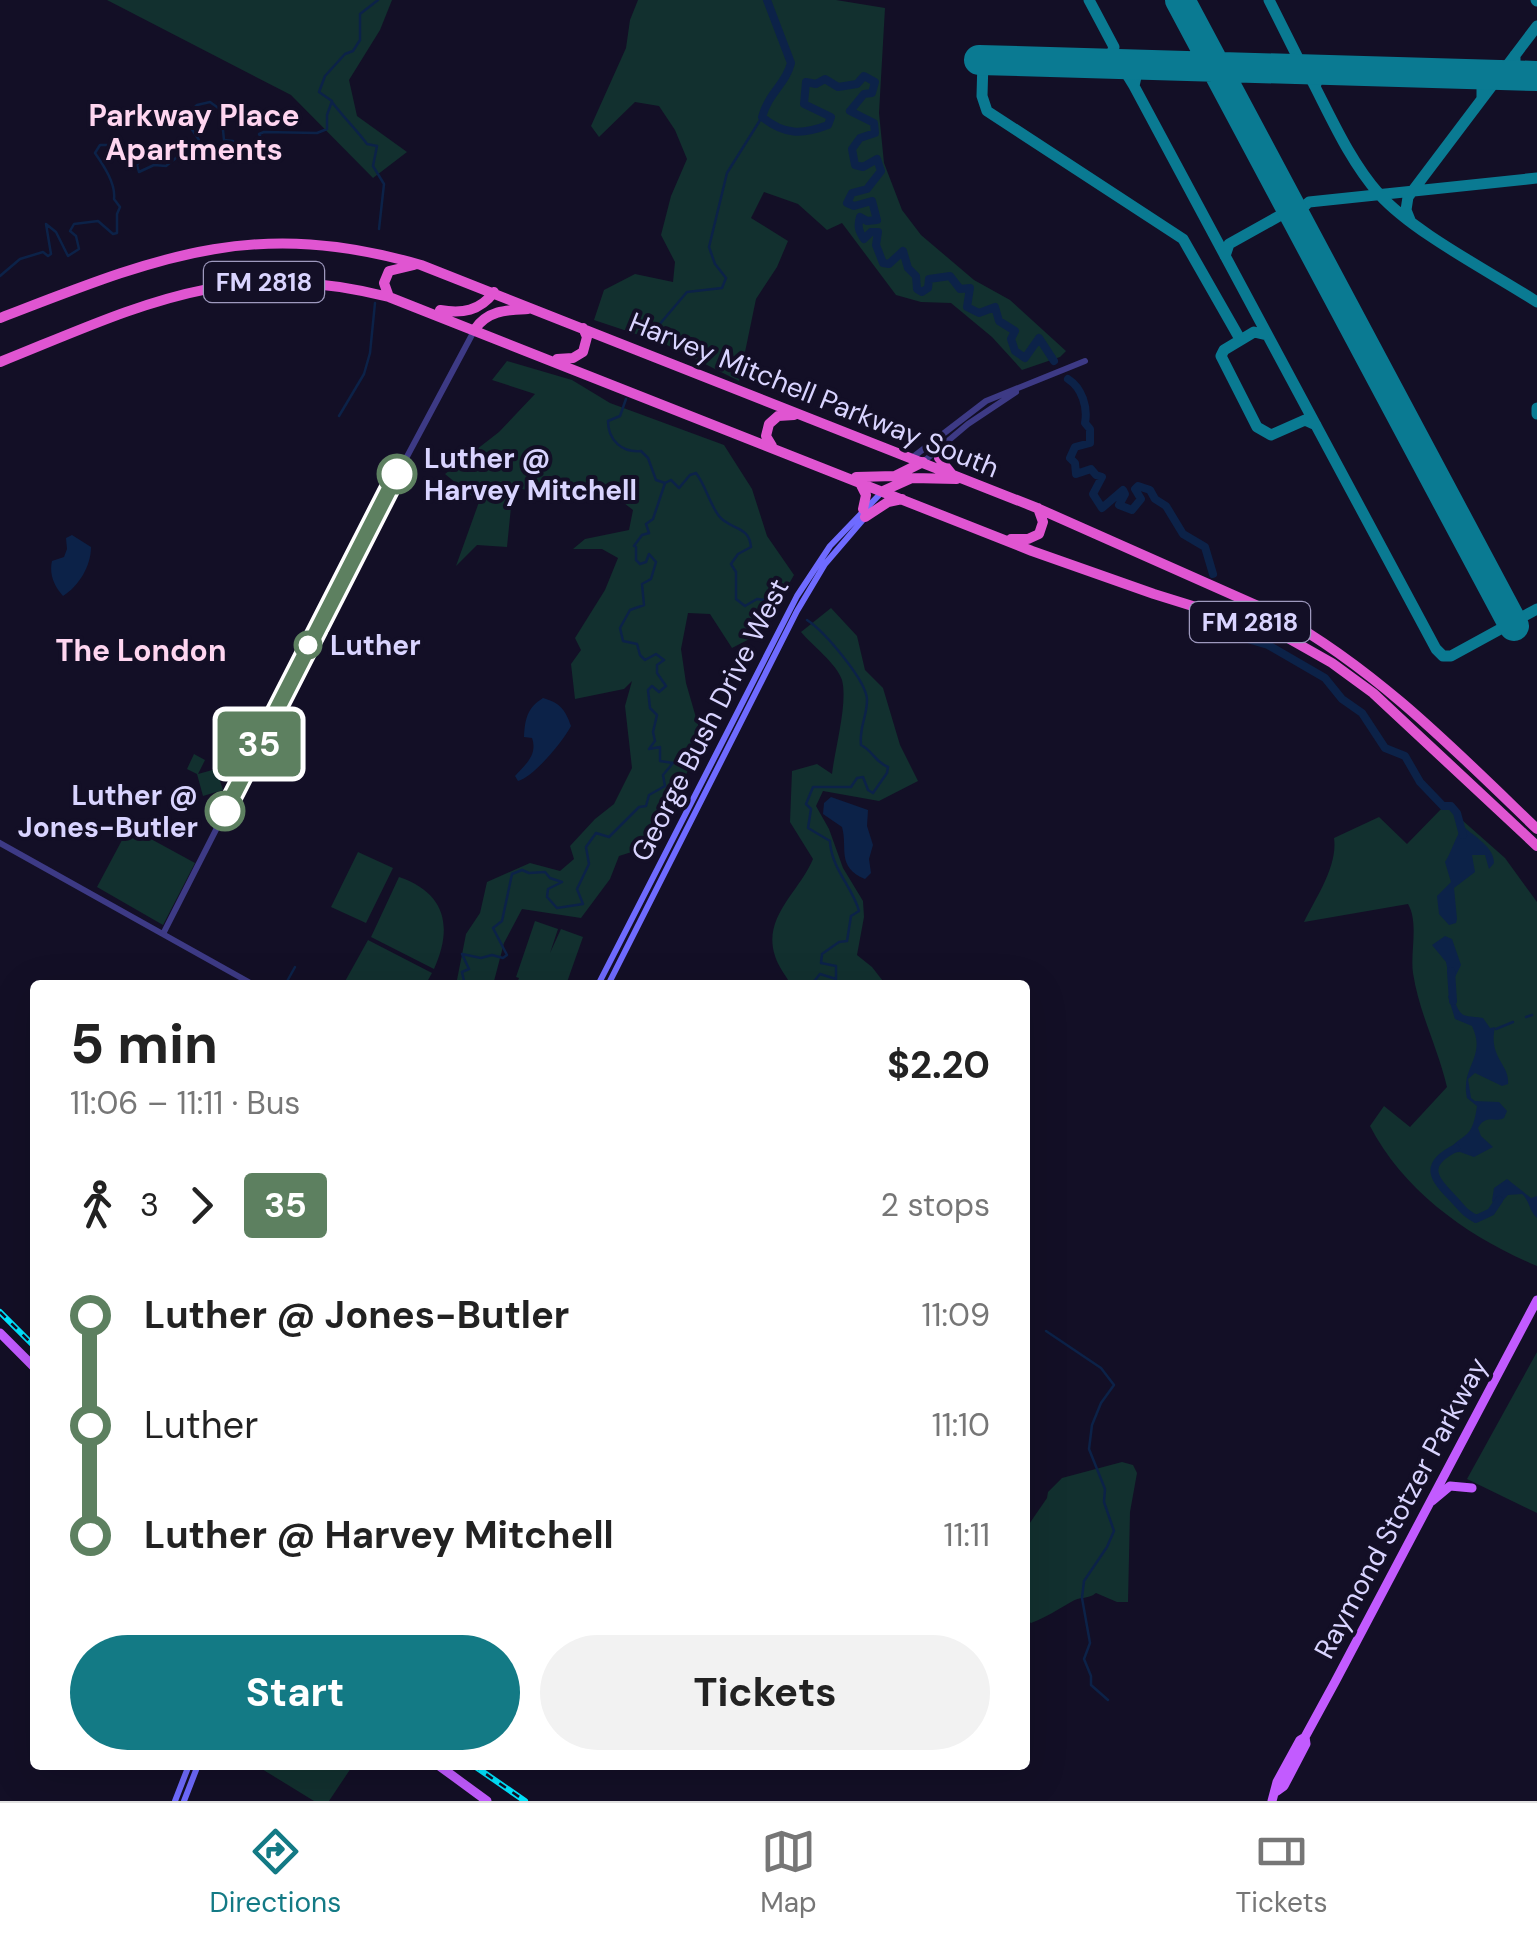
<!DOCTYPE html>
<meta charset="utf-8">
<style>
:root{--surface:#fff;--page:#f2f2f2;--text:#222;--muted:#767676;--line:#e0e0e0;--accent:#137a85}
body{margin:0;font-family:"DM Sans",sans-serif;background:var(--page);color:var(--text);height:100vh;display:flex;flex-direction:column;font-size:38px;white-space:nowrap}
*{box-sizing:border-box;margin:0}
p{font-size:32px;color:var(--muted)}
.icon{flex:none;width:55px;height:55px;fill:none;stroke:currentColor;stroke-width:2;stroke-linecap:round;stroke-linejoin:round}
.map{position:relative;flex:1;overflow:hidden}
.side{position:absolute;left:30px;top:980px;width:1000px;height:790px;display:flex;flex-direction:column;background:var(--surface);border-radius:10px;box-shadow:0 10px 40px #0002}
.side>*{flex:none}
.badge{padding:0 20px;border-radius:8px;font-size:35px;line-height:65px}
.map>.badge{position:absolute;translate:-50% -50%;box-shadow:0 0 0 5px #fff}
.legs{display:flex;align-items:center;gap:15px;height:110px;padding:0 40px;font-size:32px}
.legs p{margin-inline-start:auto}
.overview{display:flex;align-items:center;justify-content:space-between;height:170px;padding:0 40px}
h1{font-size:55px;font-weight:700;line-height:75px}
.primary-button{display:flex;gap:20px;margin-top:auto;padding:20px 40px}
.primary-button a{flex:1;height:115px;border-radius:60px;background:var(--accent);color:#fff;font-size:40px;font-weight:700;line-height:115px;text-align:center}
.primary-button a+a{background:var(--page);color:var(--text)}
ul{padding:0 40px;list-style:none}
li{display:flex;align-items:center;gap:35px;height:110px;font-size:38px}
li i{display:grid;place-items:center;width:15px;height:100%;margin:0 12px;background:currentColor}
li i::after{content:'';width:25px;height:25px;margin:-12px;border:8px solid;border-radius:50%;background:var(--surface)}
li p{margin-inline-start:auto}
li:first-child i{background:linear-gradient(#0000 50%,currentColor 0)}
li:last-child i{background:linear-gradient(currentColor 50%,#0000 0)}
.dock{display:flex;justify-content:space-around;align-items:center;height:140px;border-top:2px solid var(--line);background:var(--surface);font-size:28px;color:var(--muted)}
.dock a{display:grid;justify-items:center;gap:5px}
.dock .current{color:var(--accent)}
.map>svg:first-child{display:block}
.green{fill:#12302f}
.water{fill:#0c2248}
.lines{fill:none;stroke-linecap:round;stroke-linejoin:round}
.stream{stroke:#0c2248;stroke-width:2.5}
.river{stroke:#0c2248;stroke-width:8}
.taxiway{stroke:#0a7a92;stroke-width:11}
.runway{stroke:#0a7a92;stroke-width:30}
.tertiary{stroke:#3d3a85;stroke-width:6}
.secondary{stroke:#6f6bff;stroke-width:6}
.primary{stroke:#c25bff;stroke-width:9}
.trunk{stroke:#e055d1;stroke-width:10}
.rail-casing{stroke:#00e5ff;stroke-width:6}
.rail{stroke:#130f26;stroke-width:2.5;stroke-dasharray:8;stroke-linecap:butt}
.line-1-casing{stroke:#fff;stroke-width:22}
.line-1{stroke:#5d8060;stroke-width:15}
.stop-1-dot{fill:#fff;stroke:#5d8060;stroke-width:5}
.labels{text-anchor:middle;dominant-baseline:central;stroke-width:8;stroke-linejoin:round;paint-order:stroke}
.shield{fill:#130f26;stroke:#9e99be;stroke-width:2.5}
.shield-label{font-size:25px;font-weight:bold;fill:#d9d4ff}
.street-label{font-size:28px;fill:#d9d4ff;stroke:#130f26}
.stop-label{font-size:28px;font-weight:bold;fill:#d9d4ff;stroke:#130f26;text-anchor:start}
.neighbourhood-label{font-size:30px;font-weight:bold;fill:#ffd6f0;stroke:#130f26}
</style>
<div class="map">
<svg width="1537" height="1801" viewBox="0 0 1537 1801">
<rect width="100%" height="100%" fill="#130f26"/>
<path class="green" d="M107,0H392L380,30L349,80L357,116L407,152L373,178L291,95Z
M638,0H836L885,8L879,113L884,163L902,210L921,235L974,280L1010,300L1066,351L1060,357L1022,370L992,337L951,303L921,302L896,295L842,223L827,230L798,204L764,192L751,218L788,241L777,267L756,299L739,381L663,343L594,320L604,290L635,274L673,282L675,262L661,235L671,196L687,159L675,130L659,106L635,102L599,137L591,126L626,48L630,20Z
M507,361L572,380L610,403L724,445L752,489L767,536L794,575L761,633L732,648L710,614L688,613L681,649L686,683L701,735L676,802L656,819L641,849L619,856L610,879L581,918L522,909L504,943L493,985H456L466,934L480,913L487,882L530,863L560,871L574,859L570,846L595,819L614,804L632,768L625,706L632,681L624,689L575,699L571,664L581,650L575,638L605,590L618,558L602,549H573L585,539L629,530L633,510L615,496L567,499L513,487L507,547L477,545L456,566L479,502L445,474L499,432L535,394L492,380Z
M831,608L857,636L865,670L883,688L900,745L918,781L879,801L823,791L816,806L829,829L843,868L863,901L864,917L857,955L872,967L886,985H791C786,976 778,966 775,956C762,917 800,891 813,859L790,822L792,771L817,764L832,774C835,748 848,703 842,680C837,664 812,645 801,632Z
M194,754L205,760L198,774L216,769L223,790L203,796L197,774L187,769Z
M1445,805L1505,858L1537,902V1266C1470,1238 1404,1192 1370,1126L1384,1106L1410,1127L1447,1087C1438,1048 1419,1013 1413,973C1410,952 1419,923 1408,904L1304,922C1316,897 1338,866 1334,838L1379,817L1407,844Z
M129,827L195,863L163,925L97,887Z
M358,852L393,868L366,923L331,907Z
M399,877C446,893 453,927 434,969L371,937Z
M535,921L558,929L550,953L561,929L583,937L566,985H516L519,978L516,977Z
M368,940L432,973L427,982L343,985Z
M1537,1352V1513L1467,1479Z
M1122,1462L1133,1465L1137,1473L1130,1512L1128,1602H1117L1096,1593C1087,1600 1080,1596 1071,1602C1057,1610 1047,1617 1031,1623L1025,1619V1530L1047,1498L1048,1492L1062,1478Z
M353,1765L329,1801H314L257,1766Z"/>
<path class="water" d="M72,535L91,547C91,566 79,586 63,596C54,586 49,574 52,561L64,557L67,549L66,538Z
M543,698C560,703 565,709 571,726C563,741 535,776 518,781L515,776C525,765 538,755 532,738L524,737C525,719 527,708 543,698Z
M831,797L868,810L867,826L873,845L869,859L871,873L865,879C836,867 848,848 842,827L823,814L824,803Z
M1464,827C1475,837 1494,847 1494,863L1489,869L1485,855H1472L1475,872L1454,888L1457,919L1456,923L1449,925L1439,914L1437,896L1451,882L1445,862C1452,852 1457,831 1464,827Z
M1445,936L1452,939L1461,965L1455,977H1449L1446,962L1432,945Z
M1453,995C1460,1019 1462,1015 1483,1018L1490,1028L1495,1027C1488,1058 1510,1064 1508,1084L1502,1086L1475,1073L1468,1079L1471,1098L1475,1101L1499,1102L1507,1111L1504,1118C1493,1123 1486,1114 1478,1128L1481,1136L1493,1147L1474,1157L1460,1152L1447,1153C1461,1131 1472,1144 1477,1106L1467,1098C1460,1066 1487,1058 1472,1026L1455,1019L1448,996Z
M1507,1179L1531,1198L1537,1196V1218C1529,1211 1530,1201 1522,1194L1508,1195L1498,1206L1495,1205L1492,1201L1494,1188Z"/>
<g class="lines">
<path class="stream" d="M332,102C344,118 356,129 367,144L377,146L373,166L384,184L379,229
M0,276L20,259L43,252L48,256L51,254L46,224L56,232L68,256L79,249L76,236L70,231L74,224L98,221L113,234L117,233V214L120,207L114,199C116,184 104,166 95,153L100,145H115L125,149L140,143L147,151L137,165L139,172L154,165L166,166L181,154L180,148L198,144L199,140L189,125L188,114L197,105L210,102L221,110L224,140L233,141C244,157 250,154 267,149L259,134L264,132L317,133L327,129V115L332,101L319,92L325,76L345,54L353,51L360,40V14L378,0
M653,332L687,292L722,288L726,278L715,264L709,247L727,173L762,117
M339,416L364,374L370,353L375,303
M665,483L671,480L679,488L690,475L696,473C706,486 709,503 719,516C730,530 749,525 751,547L738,554L731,564L736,572V599L745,606L757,599L777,601
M807,620C824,631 867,681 867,700C867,717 859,727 861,745C873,751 875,762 888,767L887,773L873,793L868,790L863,777L857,778L851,787H813L806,804L811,809L808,828L830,841C831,868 853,888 859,911L851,916L847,941L839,942L822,954L821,963L836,966V979L820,974L811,985
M285,985L295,967
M471,985L464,981L462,972L469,969L462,954L481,958L492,955L503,958L507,955L493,928L502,921L512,874L522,870L529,873L545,872L550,878L562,882L548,889L547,897L557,908L583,904L577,889L589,864L586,847L596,833L609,837L639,807L646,806L649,795L665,786L663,775L673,763L660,761V747L649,749L655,741L653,732L657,715L650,708L648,690L652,686L659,692L666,686L657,673V665L664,660L656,654L645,660L640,655L637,644L623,641L620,628L630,610L644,605L642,584L651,579L656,562L649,554L646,562L640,564L636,560V547L634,546L642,535L649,533L646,524L653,519L665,483L656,480L648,458L641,451C622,453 608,440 608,421L620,416L626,399
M1526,1017L1532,1015
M1496,1029L1513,1022
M1046,1331L1101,1368L1114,1385L1101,1403L1092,1425L1089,1449L1105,1489L1104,1502L1114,1531L1107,1547L1084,1581L1082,1598L1090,1643L1084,1659L1091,1676V1685L1108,1700"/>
<path class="river" d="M767,0L791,63C786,84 769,92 762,117C784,135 802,135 828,125L831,117L804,104L806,82L816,84L825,79L838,87L857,84L864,76L875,82L872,93L864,94L850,111L874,123L875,133L860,138L852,149L855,165L863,167L877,159L881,171L867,189L852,193L847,203L854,206L872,201L877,220L867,221L860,217C857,226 859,232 864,239L871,232H878L876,245L883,263L889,264L903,251L908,268L916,276L917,289L922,292L928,288L929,279L950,276L960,289L970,288L967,307L979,313L995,307L999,321L1015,331L1011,339L1015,351L1025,358L1039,338L1054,361
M1068,379C1082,388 1088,407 1085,423L1090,429V443L1075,447L1070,458L1075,463L1076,474L1091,469L1096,475L1102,477L1093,494L1102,508L1123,490L1125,494L1119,505L1132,510L1141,499L1135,489L1138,486L1150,490L1155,499L1166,506L1183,534L1205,547L1213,574
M1232,629L1244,638L1268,645L1325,678L1342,699L1362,713L1385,748L1405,756L1420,782L1443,806H1451L1457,813L1463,835
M1451,971L1453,1001
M1456,1148C1417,1167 1439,1183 1458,1204C1464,1211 1467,1214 1476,1219L1491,1212L1499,1200"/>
<path class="taxiway" d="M1089,0L1114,47L1110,58L1098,63
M1269,0L1297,56
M1536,0L1537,1
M1515,55V68L1528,76
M983,60L982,96L987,111L1183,239L1240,339
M1103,63L1123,68L1134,86
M1147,65L1137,72L1134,86L1436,649L1443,656H1451L1537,609
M1295,69L1309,75C1330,115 1349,160 1379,194C1414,233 1491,272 1537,302
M1466,74L1482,82V99
M1315,86L1320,75L1337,70
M1410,220L1406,210L1408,197L1537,26
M1299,223L1300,210L1309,202L1537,178
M1225,256L1229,244L1281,215L1285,207L1283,194
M1267,335L1254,332L1224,350L1221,356L1257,427L1271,435L1305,420L1316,425
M1537,408V414"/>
<path class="runway" d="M1180,0L1514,626
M979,60L1537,76"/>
<path class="tertiary" d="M913,457L986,401L1085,361
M923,462L968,424L1016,392
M0,843L254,985
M163,934L379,509L474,331"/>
<path class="secondary" d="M598,985L797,596L830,546L882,492
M608,985L797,611L825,564L867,515
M175,1801L189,1765
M184,1801L198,1765"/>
<path class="primary" d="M0,1333L35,1368
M1432,1501L1450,1486L1472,1488
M438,1765L487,1801
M1277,1791L1284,1786L1306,1744L1305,1737
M1272,1801L1277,1782L1300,1740L1305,1737L1335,1682L1537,1300"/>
<path class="trunk" d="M389,297L384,283L389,271L414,265
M440,310C462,314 480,311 494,292
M0,318C156,258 252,216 421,265L1037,508L1278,615C1377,670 1456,751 1537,829
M475,329C488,310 507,310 528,309
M557,359L573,358L583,352L587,337L583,328
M0,362C142,305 231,257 389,297L1032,551L1154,594L1279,633L1332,663L1373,693L1537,846
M772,446L766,436L769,424L778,416L794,415
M938,449L939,458L951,473
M856,477L895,476L923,462
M860,483L866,495L863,509
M883,491L912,478L957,479
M865,517L888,502L902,499
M1011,539H1028L1039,534L1043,522L1038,508"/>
<g class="rail-casing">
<path id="rail" d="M0,1312L35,1347
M473,1765L525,1801"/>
</g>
<use href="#rail" class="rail"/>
</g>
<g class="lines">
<g class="line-1-casing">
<path id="line-1" d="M225,811L397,474"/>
</g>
<use href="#line-1" class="line-1"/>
</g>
<g class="stop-1-dot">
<circle cx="397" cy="474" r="18"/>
<circle cx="308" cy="645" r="12"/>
<circle cx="225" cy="811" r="18"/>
</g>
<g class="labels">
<g class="shield">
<rect x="204" y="262" width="120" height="40" rx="8"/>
<rect x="1190" y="602" width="120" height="40" rx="8"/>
</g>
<g class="shield-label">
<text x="264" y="282">FM 2818</text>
<text x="1250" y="622">FM 2818</text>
</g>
<g class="street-label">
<text transform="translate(814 395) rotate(22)">Harvey Mitchell Parkway South</text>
<text transform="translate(710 720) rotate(-63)">George Bush Drive West</text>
<text transform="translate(1401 1508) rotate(-62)">Raymond Stotzer Parkway</text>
</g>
<g class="stop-label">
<text x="424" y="458">Luther @<tspan x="424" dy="32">Harvey Mitchell</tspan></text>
<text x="330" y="645">Luther</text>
<text x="198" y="795" text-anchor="end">Luther @<tspan x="198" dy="32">Jones-Butler</tspan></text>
</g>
<g class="neighbourhood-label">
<text x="194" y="115">Parkway Place<tspan x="194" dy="34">Apartments</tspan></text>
<text x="141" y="650">The London</text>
</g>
</g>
</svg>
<b class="badge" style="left:259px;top:744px;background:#5d8060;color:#fff">35</b>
<section class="side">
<div class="overview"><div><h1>5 min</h1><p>11:06 – 11:11 · Bus</p></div><b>$2.20</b></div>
<div class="legs"><svg class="icon" aria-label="walk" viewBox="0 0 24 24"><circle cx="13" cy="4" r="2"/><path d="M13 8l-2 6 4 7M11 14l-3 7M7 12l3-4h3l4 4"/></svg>3<svg class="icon" aria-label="forward" viewBox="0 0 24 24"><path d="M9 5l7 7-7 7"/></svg><b class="badge" style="background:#5d8060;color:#fff">35</b><p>2 stops</p></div>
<ul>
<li><i style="color:#5d8060"></i><b>Luther @ Jones-Butler</b><p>11:09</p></li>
<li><i style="color:#5d8060"></i><span>Luther</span><p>11:10</p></li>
<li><i style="color:#5d8060"></i><b>Luther @ Harvey Mitchell</b><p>11:11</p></li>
</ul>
<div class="primary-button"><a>Start</a><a>Tickets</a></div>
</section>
</div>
<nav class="dock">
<a class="current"><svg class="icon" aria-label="directions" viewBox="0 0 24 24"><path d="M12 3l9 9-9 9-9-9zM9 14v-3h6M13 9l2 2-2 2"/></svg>Directions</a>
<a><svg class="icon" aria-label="map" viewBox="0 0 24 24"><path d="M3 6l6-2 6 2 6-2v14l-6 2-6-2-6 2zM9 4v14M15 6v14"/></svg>Map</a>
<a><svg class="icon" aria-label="tickets" viewBox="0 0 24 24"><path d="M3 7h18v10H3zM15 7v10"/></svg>Tickets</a>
</nav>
